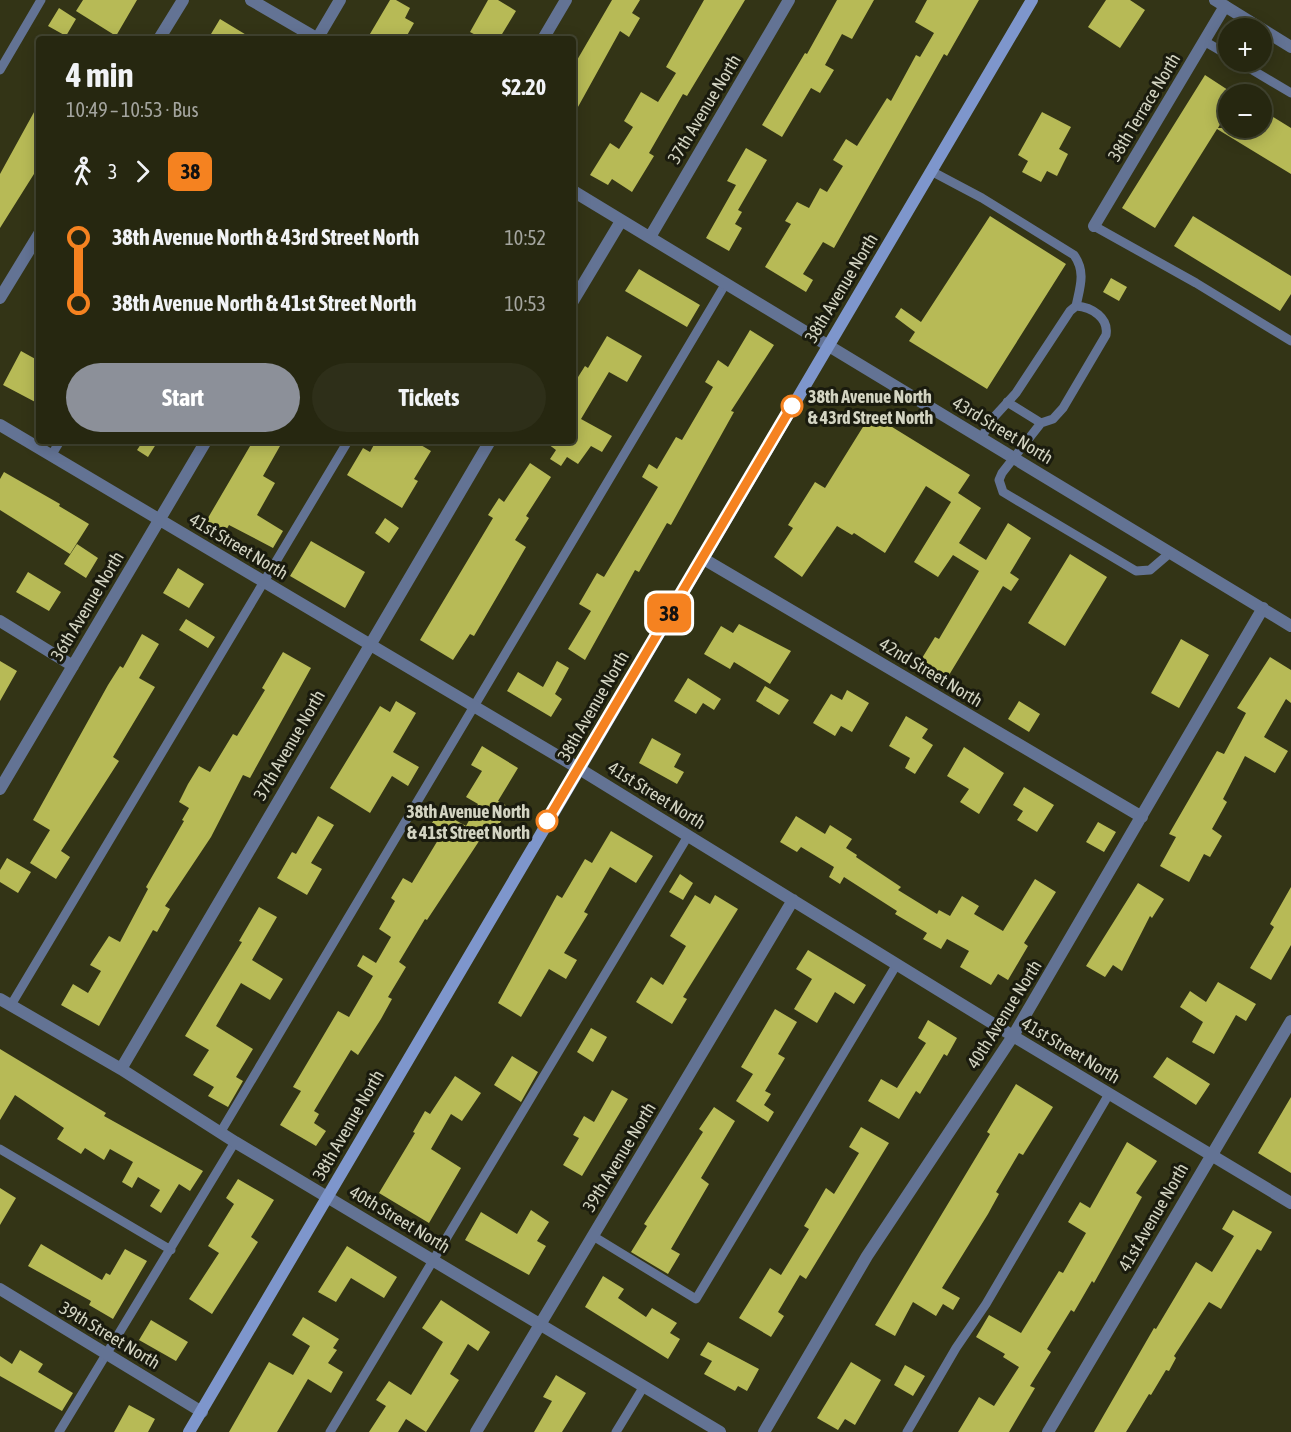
<!DOCTYPE html>
<meta charset="utf-8">
<style>
:root{--surface:#262710;--page:#2e2f19;--text:#f1f3f6;--muted:#a4a59f;--line:#424430;--accent:#8c9099}
body{margin:0;font-family:"Asap Condensed",sans-serif;background:var(--page);color:var(--text);height:100vh;display:flex;flex-direction:column;font-size:22px;white-space:nowrap}
*{box-sizing:border-box;margin:0}
p{font-size:20px;color:var(--muted)}
.icon{flex:none;width:33px;height:33px;fill:none;stroke:currentColor;stroke-width:2;stroke-linecap:round;stroke-linejoin:round}
.map{position:relative;flex:1;overflow:hidden}
.drawer{position:absolute;left:36px;top:36px;width:540px;height:408px;display:flex;flex-direction:column;background:var(--surface);border-radius:6px;box-shadow:0 3px 15px #0003,0 0 0 2px var(--line)}
.drawer>*{flex:none}
.badge{padding:0 12px;border-radius:9px;font-size:21px;line-height:39px}
.controls{position:absolute;left:1218px;top:18px;display:grid;gap:12px}
.controls a{display:grid;place-items:center;width:54px;height:54px;border-radius:50%;background:var(--surface);box-shadow:0 3px 15px #0003,0 0 0 2px var(--line);font-size:30px}
.map>.badge{position:absolute;translate:-50% -50%;box-shadow:0 0 0 3px #fff}
.legs{display:flex;align-items:center;gap:9px;height:66px;padding:0 30px;font-size:20px}
.legs p{margin-inline-start:auto}
.headline{display:flex;align-items:center;justify-content:space-between;height:102px;padding:0 30px}
h1{font-size:33px;font-weight:700;line-height:45px}
.button{display:flex;gap:12px;margin-top:auto;padding:12px 30px}
.button a{flex:1;height:69px;border-radius:36px;background:var(--accent);color:#fff;font-size:24px;font-weight:700;line-height:69px;text-align:center}
.button a+a{background:var(--page);color:var(--text)}
ul{padding:0 30px;list-style:none}
li{display:flex;align-items:center;gap:21px;height:66px;font-size:22px}
li i{display:grid;place-items:center;width:9px;height:100%;margin:0 8px;background:currentColor}
li i::after{content:'';width:15px;height:15px;margin:-8px;border:4px solid;border-radius:50%;background:var(--surface)}
li p{margin-inline-start:auto}
li:first-child i{background:linear-gradient(#0000 50%,currentColor 0)}
li:last-child i{background:linear-gradient(currentColor 50%,#0000 0)}
.map>svg:first-child{display:block}
.building{fill:#b7ba56}
.lines{fill:none;stroke-linecap:round;stroke-linejoin:round}
.lane{stroke:#637394;stroke-width:9}
.street{stroke:#637394;stroke-width:12}
.secondary{stroke:#7e96cc;stroke-width:12}
.line-1-casing{stroke:#fff;stroke-width:14}
.line-1{stroke:#f58220;stroke-width:9}
.stop-1-dot{fill:#fff;stroke:#f58220;stroke-width:3}
.labels{text-anchor:middle;dominant-baseline:central;stroke-width:6;stroke-linejoin:round;paint-order:stroke}
.street-label{font-size:18px;fill:#d3d4c2;stroke:#1a1b0e}
.stop-label{font-size:18px;font-weight:bold;fill:#d3d4c2;stroke:#1a1b0e;text-anchor:start}
</style>
<div class="map">
<svg width="1291" height="1432" viewBox="0 0 1291 1432">
<rect width="100%" height="100%" fill="#333416"/>
<path class="building" d="M83,0H137L116,36L76,11Z
M390,0H396L410,8L405,18L414,23L405,39H367Z
M488,0H498L516,11L499,39H483L470,32Z
M612,0H640L632,13L640,18L629,37L620,31L573,116V67Z
M704,0H745L687,96L683,94L649,153L654,156L632,192L612,179L608,185L590,175L610,143L619,149L633,127L624,121L641,92L658,102L676,73L666,67Z
M837,0H874L852,39L842,34L825,65L834,70L820,93L811,88L782,137L762,125L805,53L807,54Z
M927,0H979L947,56L944,54L834,248L823,242L803,274L813,280L806,292L765,267L791,224L785,221L797,202L809,208L820,188L827,192L843,166L833,160L846,139L857,146L887,98L891,101L916,55L920,57L934,33L915,22Z
M1106,0H1130L1145,10L1120,48L1088,27Z
M59,8L76,19L66,36L48,26Z
M220,19L253,39H208Z
M1205,75L1228,90V110L1218,128H1262V110L1291,128V174L1217,129L1155,228L1122,208Z
M39,103V166L0,228V174Z
M1042,112L1071,127L1059,149L1068,154L1057,176L1047,171L1041,182L1022,172L1028,161L1018,155Z
M746,148L767,160L738,210L742,212L735,224L742,228L729,251L706,238L736,185L727,181Z
M990,216L1066,264L987,389L909,341L915,332L895,317L901,308L921,322Z
M1193,216L1291,276V294L1280,311L1174,246Z
M639,269L700,305L687,327L625,291Z
M1111,278L1127,287L1119,301L1103,292Z
M750,330L774,345L731,411L734,412L671,525L667,523L639,572L635,570L585,660L568,649L591,611L579,604L597,573L604,577L658,487L642,477L649,464L657,469L676,437L682,440L713,387L705,382L718,360L728,367Z
M607,336L642,356L627,382L609,372L581,419L612,436L602,452L591,446L578,464L567,457L561,466L550,459L556,450L544,441H573V385L585,366L588,368Z
M21,351L39,361V404L3,385Z
M871,414L970,475L958,493L981,508L959,543L986,560L1008,523L1031,538L1010,573L1019,579L1011,591L1003,586L946,680L919,663L935,637L939,639L979,571L953,555L938,577L914,562L951,502L926,486L885,553L854,533L852,535L837,526L802,577L774,557L793,528L788,525L815,482L825,488Z
M143,441H158L148,457L137,450Z
M253,441H272L280,446L263,476L275,483L257,515L283,531L273,548L229,525L224,534L205,523Z
M376,441H414L431,451L414,479L418,481L402,508L347,475L363,448L370,452Z
M530,463L551,477L526,516L529,518L515,540L526,547L474,636L470,634L453,660L420,640L493,518L488,515L499,498L504,502Z
M4,472L60,504L59,506L89,524L70,554L0,510V479Z
M385,518L399,528L389,543L375,533Z
M311,541L365,572L345,608L290,576Z
M77,544L98,558L86,578L64,564Z
M1070,554L1107,577L1065,646L1028,623Z
M178,568L204,584L189,608L163,593Z
M28,572L61,592L49,611L16,592Z
M186,619L215,637L208,648L179,630Z
M739,624L791,651L770,684L734,662L730,669L704,654L721,626L733,633Z
M142,634L159,644L139,678L155,687L113,757L119,761L61,851L70,857L56,879L30,863L50,830L33,820L108,685L120,666L123,668Z
M1181,639L1209,655L1179,708L1151,693Z
M283,652L311,668L250,778L243,775L211,837L165,906L170,909L157,932L153,930L99,1026L61,1005L73,984L88,993L101,971L90,965L109,936L120,942L148,889L146,887L184,821L182,820L189,808L179,802L188,784L199,766L210,772L233,734L237,736L265,690L262,688Z
M1270,657L1291,670V703L1286,699L1264,737L1288,751L1275,773L1245,756L1223,799L1227,802L1212,829L1222,836L1210,857L1204,854L1189,882L1160,866L1176,837L1169,834L1217,751L1224,754L1246,713L1237,708Z
M0,661L17,671L0,701Z
M557,661L569,668L555,694L562,699L551,717L507,691L518,672L543,687Z
M688,678L721,699L714,710L703,703L696,714L674,701Z
M765,686L789,700L779,715L756,701Z
M847,690L869,703L852,732L841,726L835,736L813,723L831,694L842,700Z
M396,701L416,713L393,752L419,767L408,786L392,776L370,813L330,788L380,706L390,712Z
M1019,701L1040,714L1029,732L1008,719Z
M906,716L928,729L922,738L933,745L915,774L905,768L910,758L889,746Z
M652,738L681,754L674,767L684,772L677,784L639,763Z
M482,746L518,768L498,801L509,807L496,830L489,826L427,920L425,919L399,962L406,967L388,997L392,999L381,1019L358,1055L351,1050L314,1111L319,1114L314,1123L326,1131L316,1146L280,1125L301,1091L293,1087L338,1011L349,1017L373,976L357,966L363,955L376,963L391,937L379,929L395,901L391,898L403,878L412,883L438,840L443,829L432,823L439,811L466,826L478,804L466,797L482,771L471,765Z
M964,747L1004,773L979,814L960,802L969,789L947,776Z
M1024,787L1054,805L1037,832L1017,820L1023,811L1013,805Z
M318,816L334,825L311,863L322,869L307,895L277,878L292,852L296,854Z
M796,816L825,834L830,825L852,839L846,848L857,855L856,857L901,887L898,890L937,914L939,910L950,916L962,896L979,906L974,914L1003,931L1035,879L1056,892L1024,943L1028,946L1008,980L998,974L991,985L960,967L969,951L947,939L941,949L923,939L927,933L895,914L897,911L844,877L840,884L829,877L834,867L801,847L797,852L780,842Z
M1098,822L1116,832L1104,852L1086,842Z
M611,831L653,856L636,883L610,867L584,912L588,914L564,953L577,960L566,979L549,969L521,1017L498,1003L557,895L562,898L585,859L592,863Z
M7,858L31,872L18,893L0,882V870Z
M680,874L693,883L683,900L669,892Z
M1138,883L1164,899L1152,918L1150,916L1122,971L1113,965L1105,977L1086,966Z
M1291,887V945L1271,980L1250,968L1274,927L1270,924Z
M695,895L710,904L715,895L738,909L683,997L687,999L672,1024L636,1002L651,977L663,985L686,946L670,936Z
M259,907L277,917L252,960L283,979L270,1000L241,983L216,1026L253,1049L236,1077L243,1081L228,1107L208,1096L214,1087L193,1075L209,1050L185,1036L242,942L239,941Z
M808,950L866,985L854,1004L835,992L817,1023L794,1009L812,979L796,969Z
M1218,982L1256,1004L1246,1021L1236,1015L1214,1054L1192,1042L1203,1022L1180,1007L1190,991L1206,1002Z
M775,1009L797,1022L778,1054L785,1058L765,1091L771,1094L764,1105L774,1112L768,1122L736,1101L753,1074L741,1067Z
M928,1020L957,1038L947,1056L944,1054L920,1094L916,1091L899,1119L868,1101L881,1079L897,1088L926,1043L918,1038Z
M591,1028L607,1037L593,1062L577,1052Z
M0,1049L106,1113L104,1116L203,1171L190,1191L179,1184L161,1213L150,1206L160,1190L138,1177L132,1188L122,1182L133,1162L110,1149L104,1160L85,1148L81,1154L57,1139L64,1128L15,1095L0,1120Z
M512,1056L538,1072L521,1102L494,1085Z
M1167,1057L1210,1084L1196,1105L1153,1077Z
M455,1076L481,1093L462,1121L451,1114L431,1149L461,1168L429,1223L379,1193L415,1133L413,1132L425,1111L430,1114Z
M1016,1084L1053,1107L1023,1155L1019,1153L996,1192L999,1194L988,1214L942,1288L960,1298L953,1310L943,1304L936,1316L913,1302L895,1336L875,1325L990,1134L987,1132Z
M612,1090L628,1099L582,1176L563,1165L579,1138L573,1135L584,1116L594,1122Z
M1291,1097V1173L1258,1153Z
M714,1107L735,1121L701,1178L709,1184L671,1249L680,1254L668,1274L631,1252L647,1226L644,1224L703,1132L699,1129Z
M861,1127L889,1143L806,1279L800,1275L778,1312L784,1316L771,1337L739,1318L770,1268L781,1275L809,1229L804,1226L826,1188L834,1194L859,1153L849,1147Z
M1127,1142L1157,1161L1136,1193L1142,1197L1094,1283L1092,1281L1074,1312L1071,1310L1047,1349L1051,1352L1030,1386L1035,1388L1016,1420L1009,1432H958L979,1397L994,1406L1019,1367L1003,1357L1005,1354L976,1337L989,1315L1021,1333L1059,1271L1063,1273L1086,1233L1068,1222L1080,1202L1090,1208Z
M238,1179L274,1200L251,1237L258,1242L212,1314L189,1299L219,1253L208,1246L234,1204L226,1198Z
M0,1188L16,1198L0,1225Z
M531,1210L549,1222L537,1241L546,1246L529,1275L465,1240L481,1212L517,1234Z
M1233,1210L1272,1232L1261,1251L1257,1249L1221,1309L1209,1302L1174,1356L1176,1358L1169,1371L1166,1370L1151,1395L1149,1394L1126,1432H1094L1154,1328L1156,1329L1196,1262L1212,1272L1234,1236L1222,1229Z
M41,1244L102,1280L106,1273L110,1275L125,1249L147,1261L113,1319L89,1305L91,1301L28,1266Z
M347,1246L397,1277L384,1298L351,1278L336,1302L318,1292Z
M603,1276L624,1289L618,1298L646,1317L652,1308L677,1323L670,1333L680,1339L668,1359L585,1307Z
M441,1300L490,1332L478,1351L468,1344L450,1374L459,1380L426,1432L406,1419L398,1432H369L386,1406L376,1400L389,1381L411,1395L443,1342L422,1328Z
M303,1317L339,1339L333,1348L337,1350L328,1363L343,1372L331,1393L308,1379L277,1432H229L269,1362L293,1375L310,1346L292,1335Z
M151,1320L188,1342L176,1361L139,1340Z
M708,1342L759,1369L747,1391L738,1386L735,1391L704,1374L712,1361L700,1355Z
M20,1350L43,1364L38,1372L73,1393L62,1411L0,1376V1356L12,1364Z
M851,1362L881,1380L855,1425L845,1419L838,1430L817,1418Z
M905,1365L925,1376L913,1396L894,1385Z
M556,1375L586,1393L562,1432H534L552,1401L543,1397Z
M129,1405L155,1419L148,1432H114Z"/>
<g class="lines">
<path class="lane" d="M1204,41L1228,55
M1239,62L1291,93
M0,70L41,0
M931,171L982,198L1074,255C1086,272 1080,287 1076,306
M1094,226L1196,283L1291,341
M1007,402L1041,423
M981,438L994,417L1016,393L1070,311L1076,306C1092,307 1109,318 1106,335L1063,408L1053,419L1041,423L1002,473L999,480L1003,492L1136,571L1150,570L1171,552
M51,456L60,441
M11,1005L348,441
M220,1133L726,283
M0,1149L171,1250
M593,1236L696,1299L897,964
M59,1432L235,1142
M330,1432L688,836
M616,1432L644,1386
M907,1432L956,1348L986,1304L1109,1094"/>
<path class="street" d="M251,0L318,39
M1215,0L1291,47
M159,39L183,0
M317,39L340,0
M543,39L566,0
M573,191L1291,626
M1094,226L1225,6
M650,237L789,0
M0,298L39,234
M573,301L621,221
M0,425L578,768L1013,1036L1291,1203
M702,558L1142,817
M0,621L73,666
M0,789L206,441
M0,999L121,1069L235,1142L720,1432
M121,1069L490,441
M0,1289L202,1412
M476,1432L793,900
M764,1432L867,1256L1013,1036L1263,608
M1048,1432L1291,1021"/>
<path class="secondary" d="M189,1432L1032,0"/>
</g>
<g class="lines">
<g class="line-1-casing">
<path id="line-1" d="M547,821L792,406"/>
</g>
<use href="#line-1" class="line-1"/>
</g>
<g class="stop-1-dot">
<circle cx="792" cy="406" r="10"/>
<circle cx="547" cy="821" r="10"/>
</g>
<g class="labels">
<g class="street-label">
<text transform="translate(1144 107) rotate(-59)">38th Terrace North</text>
<text transform="translate(704 109) rotate(-59)">37th Avenue North</text>
<text transform="translate(841 288) rotate(-59)">38th Avenue North</text>
<text transform="translate(1003 430) rotate(31)">43rd Street North</text>
<text transform="translate(239 546) rotate(31)">41st Street North</text>
<text transform="translate(87 606) rotate(-59)">36th Avenue North</text>
<text transform="translate(931 672) rotate(31)">42nd Street North</text>
<text transform="translate(593 706) rotate(-60)">38th Avenue North</text>
<text transform="translate(289 745) rotate(-60)">37th Avenue North</text>
<text transform="translate(657 795) rotate(32)">41st Street North</text>
<text transform="translate(1004 1014) rotate(-58)">40th Avenue North</text>
<text transform="translate(1071 1050) rotate(31)">41st Street North</text>
<text transform="translate(348 1125) rotate(-60)">38th Avenue North</text>
<text transform="translate(619 1157) rotate(-59)">39th Avenue North</text>
<text transform="translate(1153 1217) rotate(-60)">41st Avenue North</text>
<text transform="translate(400 1219) rotate(31)">40th Street North</text>
<text transform="translate(110 1335) rotate(31)">39th Street North</text>
</g>
<g class="stop-label">
<text x="808" y="396">38th Avenue North<tspan x="808" dy="21">&amp; 43rd Street North</tspan></text>
<text x="530" y="811" text-anchor="end">38th Avenue North<tspan x="530" dy="21">&amp; 41st Street North</tspan></text>
</g>
</g>
</svg>
<div class="controls">
<a>+</a>
<a>−</a>
</div>
<b class="badge" style="left:669px;top:613px;background:#f58220;color:#111">38</b>
<section class="drawer">
<div class="headline"><div><h1>4 min</h1><p>10:49 – 10:53 · Bus</p></div><b>$2.20</b></div>
<div class="legs"><svg class="icon" aria-label="walk" viewBox="0 0 24 24"><circle cx="13" cy="4" r="2"/><path d="M13 8l-2 6 4 7M11 14l-3 7M7 12l3-4h3l4 4"/></svg>3<svg class="icon" aria-label="forward" viewBox="0 0 24 24"><path d="M9 5l7 7-7 7"/></svg><b class="badge" style="background:#f58220;color:#111">38</b></div>
<ul>
<li><i style="color:#f58220"></i><b>38th Avenue North &amp; 43rd Street North</b><p>10:52</p></li>
<li><i style="color:#f58220"></i><b>38th Avenue North &amp; 41st Street North</b><p>10:53</p></li>
</ul>
<div class="button"><a>Start</a><a>Tickets</a></div>
</section>
</div>
